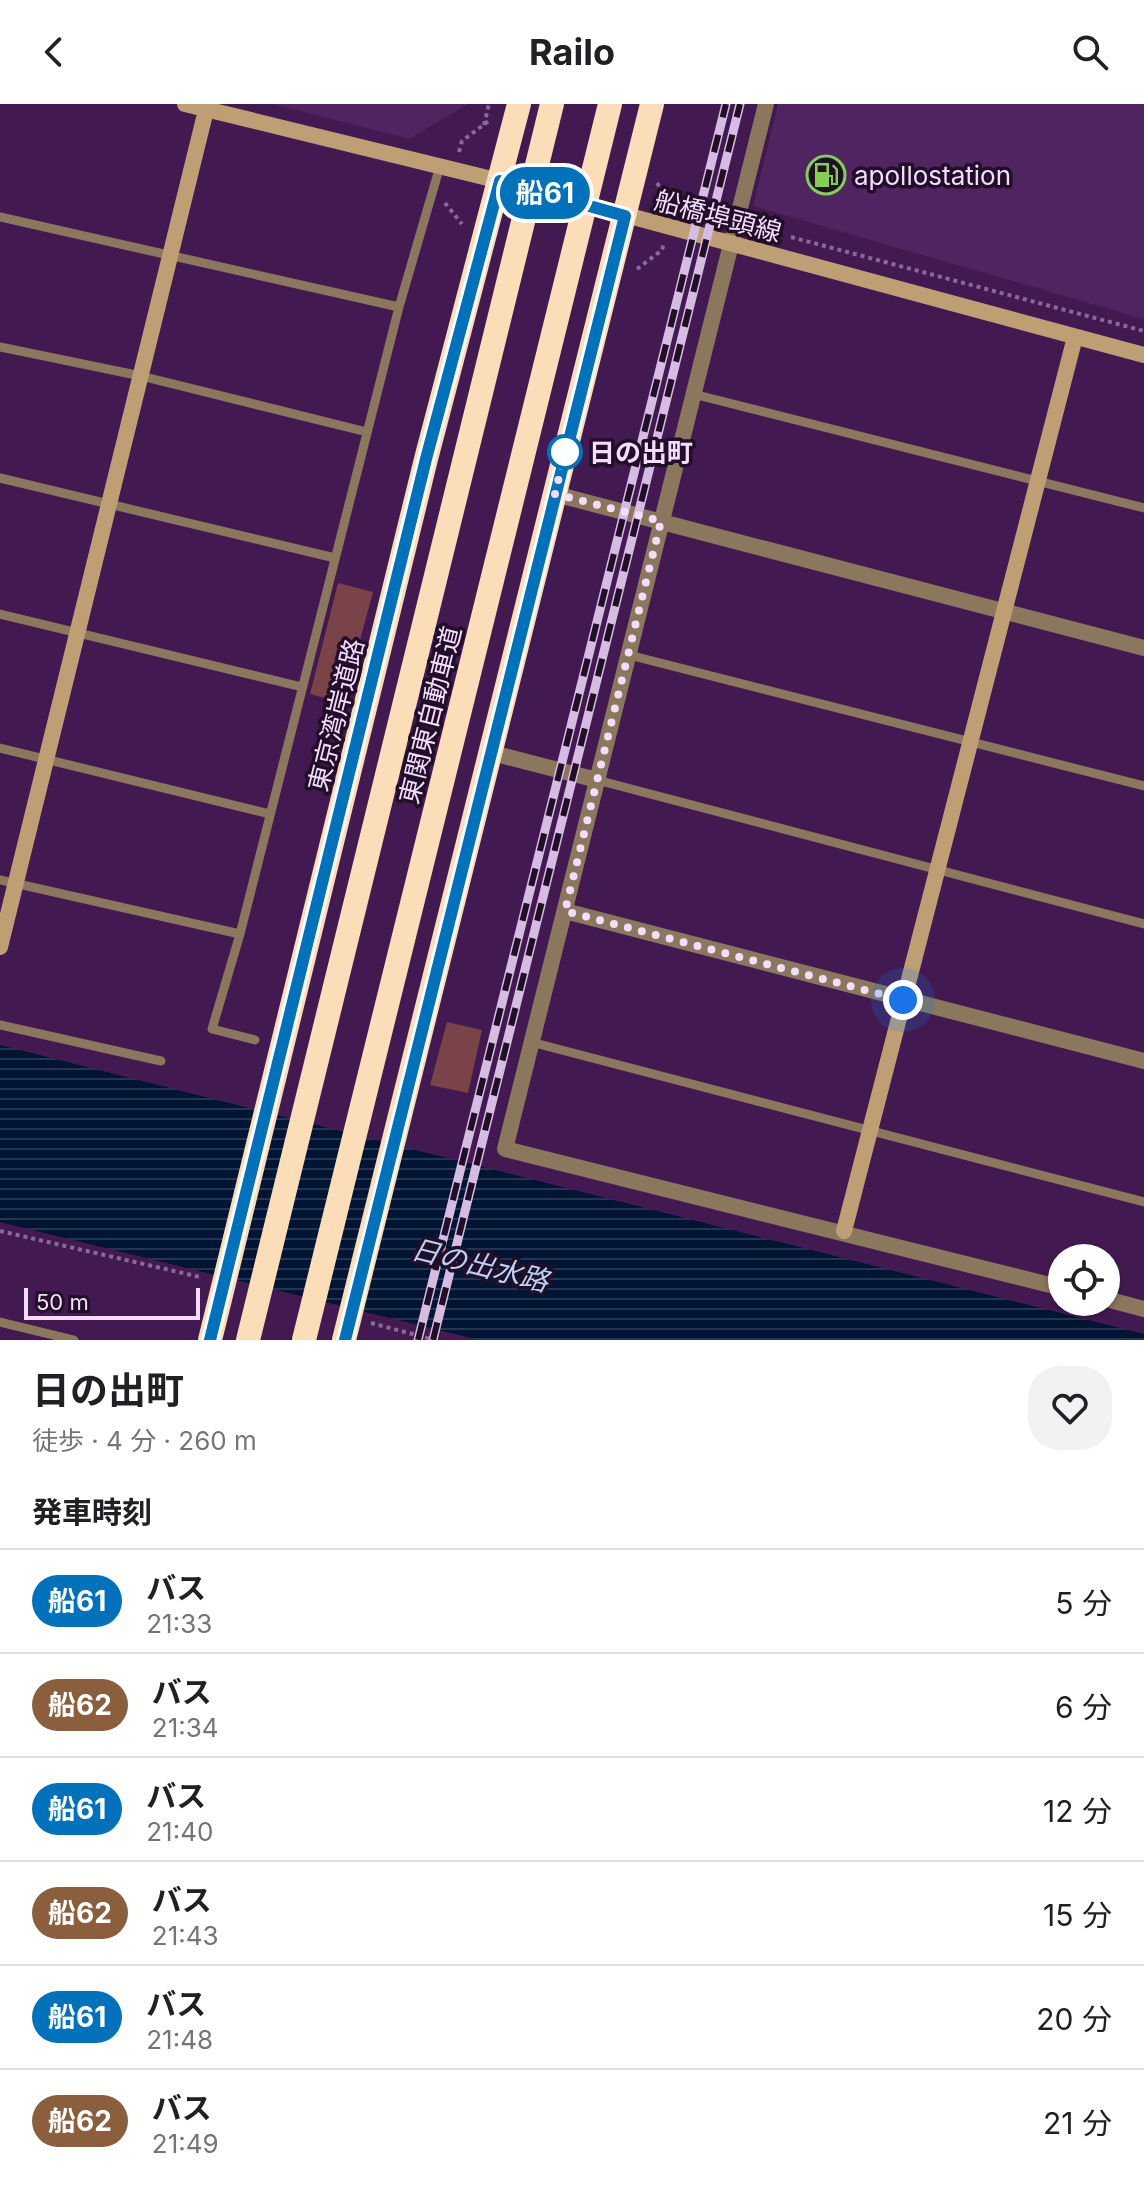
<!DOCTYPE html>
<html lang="ja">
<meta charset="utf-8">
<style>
:root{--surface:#fff;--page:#f2f2f2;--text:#202124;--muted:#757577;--line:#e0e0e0}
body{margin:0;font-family:Inter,"Noto Sans JP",sans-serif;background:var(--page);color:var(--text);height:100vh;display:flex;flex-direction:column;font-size:30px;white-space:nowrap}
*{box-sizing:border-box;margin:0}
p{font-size:26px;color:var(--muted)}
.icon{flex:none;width:44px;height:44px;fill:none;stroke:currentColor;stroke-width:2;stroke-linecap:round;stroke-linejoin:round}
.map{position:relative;height:1236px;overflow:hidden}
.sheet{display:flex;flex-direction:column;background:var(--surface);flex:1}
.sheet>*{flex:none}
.badge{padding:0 16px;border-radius:26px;font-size:28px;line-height:52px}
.buttons{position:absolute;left:1048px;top:1140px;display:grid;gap:16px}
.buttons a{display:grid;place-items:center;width:72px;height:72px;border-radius:50%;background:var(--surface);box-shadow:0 2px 6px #0004;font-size:40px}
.scale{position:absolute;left:24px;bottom:20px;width:176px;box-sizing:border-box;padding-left:8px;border:4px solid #f3dcfe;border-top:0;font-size:22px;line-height:28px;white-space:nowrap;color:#f3dcfe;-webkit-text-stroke:6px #200f27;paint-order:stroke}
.you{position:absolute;width:40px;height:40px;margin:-20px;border:6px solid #fff;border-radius:50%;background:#1a73e8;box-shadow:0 0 0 12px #1a73e833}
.map>.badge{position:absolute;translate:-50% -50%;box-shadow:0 0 0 4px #fff}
h2{padding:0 32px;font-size:30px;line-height:72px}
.round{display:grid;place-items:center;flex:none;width:84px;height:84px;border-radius:32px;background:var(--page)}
.headline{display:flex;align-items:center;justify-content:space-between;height:136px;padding:0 32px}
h1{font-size:38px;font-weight:700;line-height:60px}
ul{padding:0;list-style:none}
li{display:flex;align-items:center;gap:24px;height:104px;padding:0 32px;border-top:2px solid var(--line)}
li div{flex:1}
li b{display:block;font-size:30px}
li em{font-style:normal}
li .badge{min-width:88px;font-weight:700;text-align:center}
header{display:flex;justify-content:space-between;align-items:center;height:104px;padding:0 32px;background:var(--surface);font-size:36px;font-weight:700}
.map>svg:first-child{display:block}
.built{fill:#4f2460}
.green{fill:#794348}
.water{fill:url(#water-rules)}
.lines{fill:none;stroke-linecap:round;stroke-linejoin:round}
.path{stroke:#8a6998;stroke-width:4;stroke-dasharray:4 4;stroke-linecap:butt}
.lane{stroke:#8a775c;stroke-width:9}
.street{stroke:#8a775c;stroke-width:16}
.secondary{stroke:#be9f74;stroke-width:16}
.highway{stroke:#fbdeb7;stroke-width:24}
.rail-casing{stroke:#d6bce2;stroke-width:9}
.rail{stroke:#200f27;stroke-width:6;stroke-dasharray:18;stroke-linecap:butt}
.line-casing{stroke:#fff;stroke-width:18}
.line{stroke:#0072bc;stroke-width:12}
.walk{stroke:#f3dcfe;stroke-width:8;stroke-dasharray:0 14.4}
.stop-dot{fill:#fff;stroke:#0072bc;stroke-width:4}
.labels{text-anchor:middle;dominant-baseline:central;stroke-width:7;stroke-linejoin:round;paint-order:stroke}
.poi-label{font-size:26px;fill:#f3dcfe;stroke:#200f27;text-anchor:start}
.street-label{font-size:26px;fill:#f3dcfe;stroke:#200f27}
.stop-label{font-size:26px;font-weight:bold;fill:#f3dcfe;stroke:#200f27;text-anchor:start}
.water-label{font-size:28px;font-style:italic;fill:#b8d2f5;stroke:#200f27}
</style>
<header><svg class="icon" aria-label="back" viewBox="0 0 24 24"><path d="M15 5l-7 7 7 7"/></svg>Railo<svg class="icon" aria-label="search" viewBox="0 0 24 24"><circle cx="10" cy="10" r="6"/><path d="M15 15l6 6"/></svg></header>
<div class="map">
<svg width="1144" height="1236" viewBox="0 0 1144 1236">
<defs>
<pattern id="water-rules" width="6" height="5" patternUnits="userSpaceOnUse" patternTransform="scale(2)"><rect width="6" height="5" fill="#001533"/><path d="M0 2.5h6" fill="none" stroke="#263652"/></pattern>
</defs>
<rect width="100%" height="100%" fill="#421a51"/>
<path class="built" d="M273,0H468L409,35Z
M778,0H1144V215L753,102Z"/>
<path class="green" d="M338,479L373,488L343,599L310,590Z
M447,918L482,926L468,989L430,981Z"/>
<path class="water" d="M0,941L1144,1230V1236H479L0,1118Z"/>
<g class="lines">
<path class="path" d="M484,21L489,0
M459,48L462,37L490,16
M657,79L674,104
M445,99L462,120
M675,101L720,114
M791,133L1144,227
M637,165L662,146L664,139
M0,1127L200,1173
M371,1219L435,1236"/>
<path class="lane" d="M0,113L399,203
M0,243L141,272L367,328
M693,290L1144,404
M0,374L335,454
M0,510L302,583
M629,551L1144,682
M0,644L270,710
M597,676L1144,820
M0,776L240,830
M0,921L161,957
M255,936L212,925L240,830L399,203L440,62
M531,938L1144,1098
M0,1218L74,1236"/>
<path class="street" d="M766,0L505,1045L1062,1184
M555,390L1144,544
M492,649L597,676
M565,807L1144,957
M1106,1195L1144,1205"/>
<path class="secondary" d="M185,0L500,77L1144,251
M0,843L206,6
M844,1127L1075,233"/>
<path class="highway" d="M210,1236L426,355L519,0
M248,1236L552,0
M304,1236L610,0
M344,1236L652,0"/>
<g class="rail-casing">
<path id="rail" d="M418,1236L726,0
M433,1236L740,0"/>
</g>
<use href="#rail" class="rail"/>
</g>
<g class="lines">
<g class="line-casing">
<path id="line" d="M210,1236L426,355L500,77L625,112L345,1236"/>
</g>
<use href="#line" class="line"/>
<path class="walk" d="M565,348L555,390L661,417L565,807L903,896"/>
</g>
<defs>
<g id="fuel-ring" transform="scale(2)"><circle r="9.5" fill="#200f27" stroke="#82d050" stroke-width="1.5"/><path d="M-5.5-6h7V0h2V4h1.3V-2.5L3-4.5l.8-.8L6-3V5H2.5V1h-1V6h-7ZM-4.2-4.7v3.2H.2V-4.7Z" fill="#82d050"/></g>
</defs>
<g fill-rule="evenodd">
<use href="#fuel-ring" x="826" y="71"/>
</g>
<circle class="stop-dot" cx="565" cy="348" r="16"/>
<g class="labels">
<g class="poi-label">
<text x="854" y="71">apollostation</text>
</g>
<g class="street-label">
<text transform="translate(718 112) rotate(15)">船橋埠頭線</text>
<text transform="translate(336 611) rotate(-76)">東京湾岸道路</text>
<text transform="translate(430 611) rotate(-76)">東関東自動車道</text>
</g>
<g class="stop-label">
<text x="589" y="348">日の出町</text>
</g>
<g class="water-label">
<text transform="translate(480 1161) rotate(14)">日の出水路</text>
</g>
</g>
</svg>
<div class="buttons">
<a><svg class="icon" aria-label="locate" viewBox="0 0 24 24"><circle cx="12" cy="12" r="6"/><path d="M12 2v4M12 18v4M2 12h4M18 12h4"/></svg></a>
</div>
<div class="scale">50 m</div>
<div class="you" style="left:903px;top:896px"></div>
<b class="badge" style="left:545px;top:89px;background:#0072bc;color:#fff">船61</b>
</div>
<section class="sheet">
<div class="headline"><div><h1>日の出町</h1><p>徒歩 · 4 分 · 260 m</p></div><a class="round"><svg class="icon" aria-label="heart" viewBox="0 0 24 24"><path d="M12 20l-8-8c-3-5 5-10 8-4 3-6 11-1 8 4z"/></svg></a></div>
<h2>発車時刻</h2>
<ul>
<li><span class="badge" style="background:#0072bc;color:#fff">船61</span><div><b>バス</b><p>21:33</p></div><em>5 分</em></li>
<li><span class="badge" style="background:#8b5e3c;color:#fff">船62</span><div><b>バス</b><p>21:34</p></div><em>6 分</em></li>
<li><span class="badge" style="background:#0072bc;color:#fff">船61</span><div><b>バス</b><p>21:40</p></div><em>12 分</em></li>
<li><span class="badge" style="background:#8b5e3c;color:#fff">船62</span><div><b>バス</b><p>21:43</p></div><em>15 分</em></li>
<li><span class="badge" style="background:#0072bc;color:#fff">船61</span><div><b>バス</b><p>21:48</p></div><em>20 分</em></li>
<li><span class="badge" style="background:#8b5e3c;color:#fff">船62</span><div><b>バス</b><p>21:49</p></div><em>21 分</em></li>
</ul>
</section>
